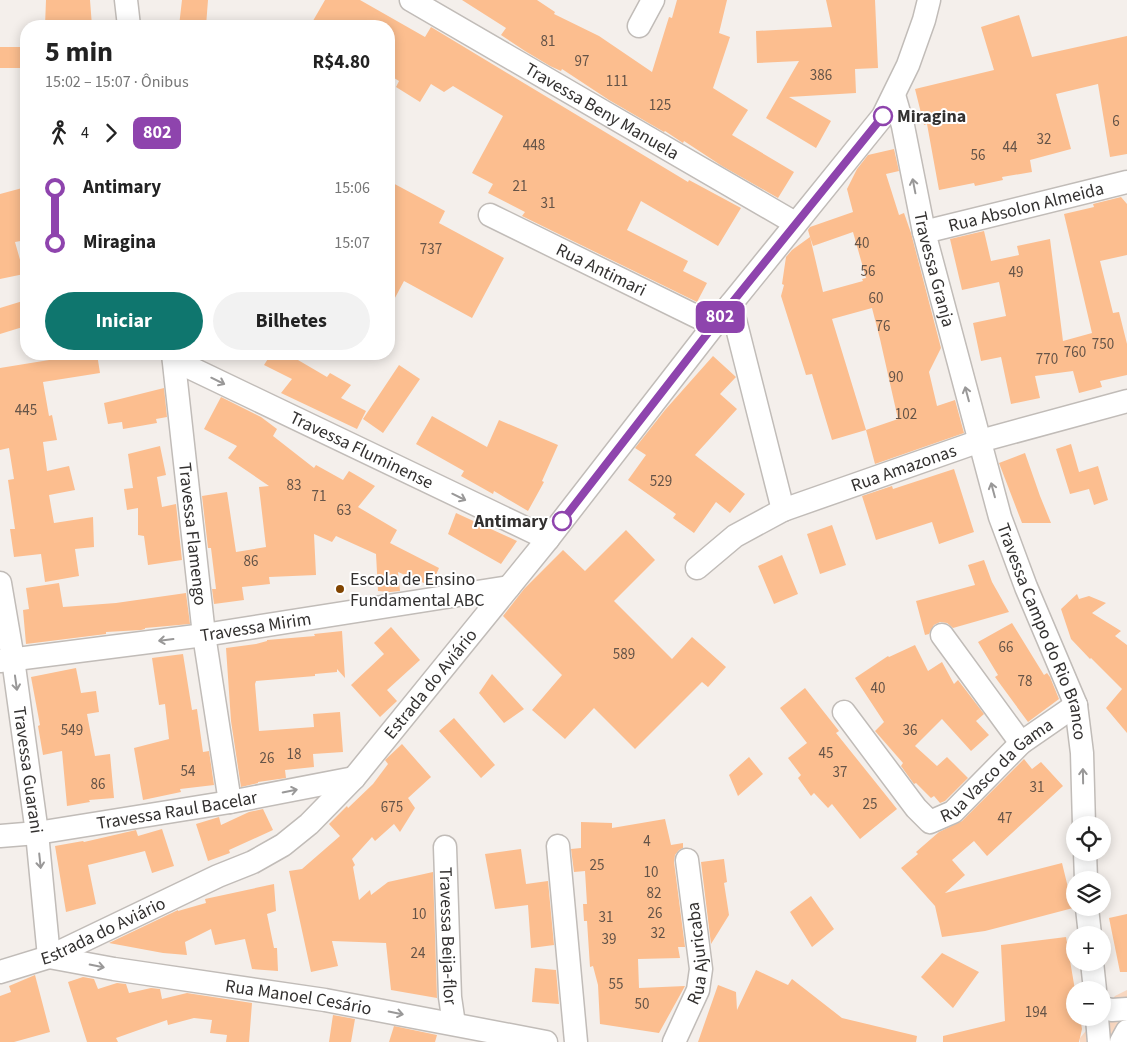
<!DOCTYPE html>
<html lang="pt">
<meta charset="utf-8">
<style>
:root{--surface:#fff;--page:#f2f2f2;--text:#222;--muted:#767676;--accent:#0f766e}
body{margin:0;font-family:"Source Sans 3",sans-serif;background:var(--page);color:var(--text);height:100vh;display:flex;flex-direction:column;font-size:19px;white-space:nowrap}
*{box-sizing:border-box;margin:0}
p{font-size:16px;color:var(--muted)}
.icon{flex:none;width:28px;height:28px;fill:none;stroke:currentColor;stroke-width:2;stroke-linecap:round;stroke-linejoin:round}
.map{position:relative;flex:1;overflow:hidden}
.details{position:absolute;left:20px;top:20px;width:375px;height:340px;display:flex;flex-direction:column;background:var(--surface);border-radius:20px;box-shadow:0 2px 12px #0003}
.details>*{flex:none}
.badge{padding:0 10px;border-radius:8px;font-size:18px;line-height:32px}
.buttons{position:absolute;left:1066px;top:816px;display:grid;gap:10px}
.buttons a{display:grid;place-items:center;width:45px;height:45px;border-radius:50%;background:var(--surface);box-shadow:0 2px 12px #0003;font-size:25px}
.map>.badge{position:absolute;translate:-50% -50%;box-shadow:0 0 0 2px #fff}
.legs{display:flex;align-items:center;gap:8px;height:55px;padding:0 25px;font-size:16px}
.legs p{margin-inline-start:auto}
.summary{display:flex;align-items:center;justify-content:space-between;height:85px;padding:0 25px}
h1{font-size:28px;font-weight:700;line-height:38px}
.action{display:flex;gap:10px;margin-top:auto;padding:10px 25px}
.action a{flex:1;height:58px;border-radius:30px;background:var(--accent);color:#fff;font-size:20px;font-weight:700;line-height:58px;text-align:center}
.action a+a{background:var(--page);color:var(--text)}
ul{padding:0 25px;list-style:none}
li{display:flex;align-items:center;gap:18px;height:55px;font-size:19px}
li i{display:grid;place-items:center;width:8px;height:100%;margin:0 6px;background:currentColor}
li i::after{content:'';width:12px;height:12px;margin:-6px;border:4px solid;border-radius:50%;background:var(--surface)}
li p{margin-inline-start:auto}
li:first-child i{background:linear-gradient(#0000 50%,currentColor 0)}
li:last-child i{background:linear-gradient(currentColor 50%,#0000 0)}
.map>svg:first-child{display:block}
.green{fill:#f8d7c0}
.building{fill:#fcbe8f;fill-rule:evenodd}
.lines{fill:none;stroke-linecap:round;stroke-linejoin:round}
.minor-casing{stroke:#c1bcb8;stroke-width:25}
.minor{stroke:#fff;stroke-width:22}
.oneway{stroke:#999898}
.line-1-casing{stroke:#fff;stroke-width:11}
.line-1{stroke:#8e44ad;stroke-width:8}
.stop-1-dot{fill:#fff;stroke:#8e44ad;stroke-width:2.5}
.poi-dot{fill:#814400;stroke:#fff;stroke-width:2}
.labels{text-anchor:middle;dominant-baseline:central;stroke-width:4;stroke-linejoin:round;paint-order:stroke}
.number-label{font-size:15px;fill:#655448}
.street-label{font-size:18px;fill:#333130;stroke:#fff}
.stop-label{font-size:18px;font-weight:bold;fill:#333130;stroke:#fff;text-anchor:start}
.poi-label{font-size:18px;fill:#333130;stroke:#fff;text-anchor:start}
</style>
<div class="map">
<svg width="1127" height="1042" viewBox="0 0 1127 1042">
<rect width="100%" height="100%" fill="#f4efeb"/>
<path class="green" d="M1127,990V1042H1080V1038L1115,996Z"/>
<path class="building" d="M46,0H90L92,26H45Z
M182,0H208L206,26H179Z
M325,0H360L425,37L431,27L688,182L689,180L741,208L718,246L641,201L627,230L688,261L683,271L707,283L697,302L522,216L525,212L488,193L493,184L472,173L503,116L453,86L444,92L431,84L420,102L396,87L399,81L389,75V26H310Z
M462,0H537L555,12L554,14L599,36L652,72L669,17L672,18L677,0H727L719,33L730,37L713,88L748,110L732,135L794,172L778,198L722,166L684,141L683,143L665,131L664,132L609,100L562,69L561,71L550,66L525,51L501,35L506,28Z
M826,0H875L878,68L855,69L856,93L789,97L831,121L816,148L766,118L799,61L757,63L756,31L832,27Z
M1019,15L1032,57L1127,36V154L1110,157L1098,84L1056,94L1071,149L1030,160L1032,172L1002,177L1003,180L975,186L974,183L939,190L927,124L924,125L915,89L994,70L981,27Z
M0,47H26V68H0Z
M894,149L899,171L886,174L899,215L904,213L911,233L941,348L929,372L937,406L955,400L964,433L875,464L866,430L832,440L812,374L806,375L781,296L784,285L782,284L786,257L792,250L810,237L808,230L810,227L853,212L847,189L857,169L868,155ZM853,232L866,278L862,279L863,281L823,292L810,237L813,246ZM872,308L880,339L898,419L866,430L832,319Z
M389,181L445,211L439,223L504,258L472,318L404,281L389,309Z
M26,187V240L15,242L24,274L0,279V194Z
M1121,197L1127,204V255L1100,261L1113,313L1119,312L1127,344V375L1100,381L1102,387L1079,393L1073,371L1035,376L1040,398L1011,404L1001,357L981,361L973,323L1006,316L999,282L962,290L950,239L984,231L991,261L1019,255L1017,246L1050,239L1063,341L1092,333L1064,214L1094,207L1093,204Z
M26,300V326L0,334V308Z
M86,354H97L100,373L43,382L49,416L52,415L57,440L43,442L47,471L69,466L75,490L49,495L54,523L93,517L94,547L75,549L79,576L45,582L41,554L14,557L10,529H15L8,480L14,479L9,448L0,450V368Z
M271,354H303L298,360L327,377L330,373L351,385L341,398L366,411L357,429L281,393L292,379L264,365Z
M713,356L736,377L720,394L737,409L695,455L745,494L730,513L716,502L694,533L673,518L676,514L628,480L646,455L635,448L665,410Z
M399,365L420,379L383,433L363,419Z
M164,388L167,417L156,419L157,423L123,429L122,422L108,424L104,403Z
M221,397L261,417L277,429L273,436L314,468L316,465L343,480L349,471L375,486L358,507L397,530L390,543L439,568L431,586L398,572L400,591L390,592L378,591L376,554L336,536L332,542L314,534L316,575L269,577L270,584L242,587L244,600L214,604L212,589H216L211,548H208L202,496L227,492L236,552L266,547L259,487L269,486L228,458L237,446L204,429Z
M432,416L487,447L499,420L558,445L542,481L544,482L528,511L494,491L493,494L461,476L464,471L416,444Z
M1071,444L1079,472L1098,466L1108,500L1094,505L1089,489L1070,494L1056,449Z
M160,446L166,475L157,477L162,507L176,504L182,560L148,565L144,536L138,535V508L127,510L124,489L133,488L128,454Z
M1025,453L1040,496L1051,523H1022L999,463Z
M954,469L974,532L939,544L932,522L876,540L862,496L892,486L893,489Z
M456,513L517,541L501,564L448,534Z
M832,525L846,565L820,574L807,534Z
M626,530L655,560L614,601L672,659L692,637L726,667L708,687L702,682L635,749L594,708L565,739L532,710L562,675L503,616L524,589L563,550L585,571Z
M782,555L798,594L774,604L758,566Z
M984,560L992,582L1009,612L953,628L947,623L940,622L934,625L929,634L925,635L916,601L975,585L968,565Z
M59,583L63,607L116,603L186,593L190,624L145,628V629L141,630L106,632V634L26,644L23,610L29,609L26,588Z
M1077,594L1079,599L1089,596L1106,603L1092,613L1121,631L1115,636L1127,645V733L1106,708L1122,689L1091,658L1090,659L1071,639L1061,609Z
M1012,623L1044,675L1047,673L1050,677L1059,699L1028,722L995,677L998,675L978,642Z
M391,627L420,660L387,690L397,701L380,717L351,685L384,654L374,643Z
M342,631L345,678L337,669V672L315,674V676L256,681L255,684L259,731L314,727L313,714L340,712L343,752L313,754L314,767L285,770L286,778L258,782V783L241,787L231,721L226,648L256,644L267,641V640L315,636L314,634Z
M915,645L928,671L942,662L954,684L958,680L984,714L976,721L989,735L971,751L942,719L915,746L937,766L947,757L968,778L945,801L940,803L934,796L931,798L916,783L914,784L901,766L903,763L875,731L884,722L855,678L888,656L889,657Z
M183,654L192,710L197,709L203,752L209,751L214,785L180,789L181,792L143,800L134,748L169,739L165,704L159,705L152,658Z
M76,668L81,693L96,691L99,712L87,714L95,756L110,754L114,798L89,800L90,802L67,806L62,751L43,755L38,726L40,725L31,677Z
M492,674L524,709L504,723L479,693Z
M805,688L839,731L836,733L897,809L860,839L832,804L828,808L814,793L811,796L798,778L801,775L788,758L807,743L780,708Z
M454,718L495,765L481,778L439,731Z
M402,744L431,777L408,798L415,808L400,832L394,824L375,841L372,837L352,859L355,865L353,867L359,900L370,890L371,895L388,882L433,872L437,998L391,990L386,943L332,941L338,966L311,972L289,871L302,869L340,836L329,824L347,806L348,808L373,784L388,764L385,760Z
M749,757L763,774L738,796L729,775Z
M1024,759L1032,769L1041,762L1063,786L987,856L974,841L952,860L965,875L945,893L1062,863L1073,908L985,931L942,937L935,906L901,868L918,854L916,852L939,832L962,821Z
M263,809L273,830L229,850L230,853L208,861L196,824L219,817L221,825L249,812Z
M665,819L671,845L683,843V848L679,850L675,855L674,862L685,947H678L680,958L638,959L639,988L685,986L659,1033L600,1024L598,985L593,966L590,967L587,921H584L583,904H587L585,871L574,872L571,849L581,848V822L612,823V828Z
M162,829L174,866L152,873L145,851L88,865L96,904L66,912L55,846L83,841L84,842L136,830L138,836Z
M521,849L526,884L548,881L554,945L531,948L528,905L495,909L485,854Z
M724,859L727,882L724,883L729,915L711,944L701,862Z
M274,884L276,911L267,914L274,948H277L278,971L252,969L245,939L215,945L211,929L185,942L187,955L163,953L109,943L178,910V911L206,903L205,899Z
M811,896L834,929L812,947L790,912Z
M1127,914V972H1120L1109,918Z
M1066,937L1075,990V1018H1080L1082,1029L1079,1042H943V1036L1005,1021L1001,945Z
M942,953L979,972L953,1008L921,977Z
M535,968L556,970L559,1004L532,1002Z
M756,970L788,985L792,979L842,1018L917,1036L916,1042H698L718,985L736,992L737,1010Z
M35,975L50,1032L14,1042H0V996L11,992L9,986Z
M83,977L94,979L98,989L117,983L126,984L129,993L151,988L160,989L162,999L187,993L252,1003L249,1042H226L227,1035L210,1033L212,1020L194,1018L168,1025L167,1020L116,1038L118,1042H87L68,982Z
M333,1015L355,1019L351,1042H329Z
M394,1026L437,1035L435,1042H389Z"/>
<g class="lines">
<g class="minor-casing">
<g id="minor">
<path d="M126,0L129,26"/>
<path id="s1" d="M411,0L795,223"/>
<path d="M639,26L653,0"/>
<path id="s2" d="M894,95L903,126L924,232L1000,517L1026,587L1076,705L1082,753L1084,825"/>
<path id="s3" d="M490,215L714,325"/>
<path id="s4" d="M924,232L1127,182"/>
<path d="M731,304L783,510"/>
<path id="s5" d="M173,354L204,635L230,802"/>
<path id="s6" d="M174,360L548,539"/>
<path id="s7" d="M697,568L735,536L783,510L980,441L1127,401"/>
<path id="s8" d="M0,583L13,659L37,833L49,957L114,969L325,1000L546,1042"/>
<path d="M942,635L1021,743"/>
<path id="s9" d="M0,661L204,635L509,587"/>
<path id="s10" d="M844,712L916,808L930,822L953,812L1021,743L1076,705"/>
<path id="s11" d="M0,836L37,833L230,802L354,778"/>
<path d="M558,846L576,1042"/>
<path id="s12" d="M445,847L450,997L454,1024"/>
<path d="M1085,852L1086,880"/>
<path d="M1087,908L1090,935"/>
<path d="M1092,962L1095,990"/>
<path id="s13" d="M0,972L49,957L218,876L253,862L283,845L309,824L354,778L548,539L714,325L883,116L908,65L924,20L929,0"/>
<path d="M1102,1008L1112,1010L1127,1009"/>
<path d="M1097,1018L1099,1042"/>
<path id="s14" d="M674,1042L698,990L701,969L687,860"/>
<path d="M1121,1042L1127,1031"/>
</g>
</g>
<use href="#minor" class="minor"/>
</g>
<defs><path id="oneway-shaft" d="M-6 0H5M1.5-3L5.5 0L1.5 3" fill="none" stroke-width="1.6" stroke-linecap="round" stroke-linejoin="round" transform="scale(1.25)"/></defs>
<g class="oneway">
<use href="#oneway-shaft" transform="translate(914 186) rotate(-101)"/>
<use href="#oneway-shaft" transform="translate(218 381) rotate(26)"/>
<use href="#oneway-shaft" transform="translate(967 394) rotate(-105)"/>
<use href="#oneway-shaft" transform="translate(993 490) rotate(-105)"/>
<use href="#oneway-shaft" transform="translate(459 497) rotate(26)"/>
<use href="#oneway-shaft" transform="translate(166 640) rotate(173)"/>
<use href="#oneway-shaft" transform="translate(16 683) rotate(82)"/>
<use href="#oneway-shaft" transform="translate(1083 776) rotate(-91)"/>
<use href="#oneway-shaft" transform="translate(290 791) rotate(-11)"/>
<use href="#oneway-shaft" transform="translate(40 861) rotate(84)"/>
<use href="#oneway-shaft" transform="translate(97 966) rotate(11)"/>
<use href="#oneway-shaft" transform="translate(396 1013) rotate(11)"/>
</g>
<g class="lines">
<g class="line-1-casing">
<path id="line-1" d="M562,521L714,325L883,116"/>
</g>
<use href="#line-1" class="line-1"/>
</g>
<g class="stop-1-dot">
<circle cx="883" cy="116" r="9"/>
<circle cx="562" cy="521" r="9"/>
</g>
<circle class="poi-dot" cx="340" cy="589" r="5"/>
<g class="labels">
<g class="number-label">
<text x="548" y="41">81</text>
<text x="582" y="61">97</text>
<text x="821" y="75">386</text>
<text x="617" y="81">111</text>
<text x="660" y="105">125</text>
<text x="1116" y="121">6</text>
<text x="1044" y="139">32</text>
<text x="534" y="145">448</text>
<text x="1010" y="147">44</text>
<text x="978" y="155">56</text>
<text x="520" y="186">21</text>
<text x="548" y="203">31</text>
<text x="862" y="243">40</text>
<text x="431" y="249">737</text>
<text x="868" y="271">56</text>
<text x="1016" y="272">49</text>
<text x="876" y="298">60</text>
<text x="883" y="326">76</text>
<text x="1103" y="344">750</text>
<text x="1075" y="352">760</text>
<text x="1047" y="359">770</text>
<text x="896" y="377">90</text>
<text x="26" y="410">445</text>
<text x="906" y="414">102</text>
<text x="661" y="481">529</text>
<text x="294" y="485">83</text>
<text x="319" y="496">71</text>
<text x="344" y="510">63</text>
<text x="251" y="561">86</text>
<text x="1006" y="647">66</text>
<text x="624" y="654">589</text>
<text x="1025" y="681">78</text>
<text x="878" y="688">40</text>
<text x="72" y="730">549</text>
<text x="910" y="730">36</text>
<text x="826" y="753">45</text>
<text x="294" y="754">18</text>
<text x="267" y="758">26</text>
<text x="188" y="771">54</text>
<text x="840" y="772">37</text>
<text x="98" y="784">86</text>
<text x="1037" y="787">31</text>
<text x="870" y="804">25</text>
<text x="392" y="807">675</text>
<text x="1005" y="818">47</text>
<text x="647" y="841">4</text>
<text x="597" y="865">25</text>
<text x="651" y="872">10</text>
<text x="654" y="893">82</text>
<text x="655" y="913">26</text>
<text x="419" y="914">10</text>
<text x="606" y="917">31</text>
<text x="658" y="933">32</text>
<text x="609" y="939">39</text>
<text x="418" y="953">24</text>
<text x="616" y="984">55</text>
<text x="642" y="1004">50</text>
<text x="1036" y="1012">194</text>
</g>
<g class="street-label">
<text stroke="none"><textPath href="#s1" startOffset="221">Travessa Beny Manuela</textPath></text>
<text stroke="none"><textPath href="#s4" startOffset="105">Rua Absolon Almeida</textPath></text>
<text stroke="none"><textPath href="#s2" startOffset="179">Travessa Granja</textPath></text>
<text stroke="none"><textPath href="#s3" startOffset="124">Rua Antimari</textPath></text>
<text stroke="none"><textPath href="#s6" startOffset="208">Travessa Fluminense</textPath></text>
<text stroke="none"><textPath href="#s7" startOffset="232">Rua Amazonas</textPath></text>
<text stroke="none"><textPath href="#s5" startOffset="181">Travessa Flamengo</textPath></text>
<text stroke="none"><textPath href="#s9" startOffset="258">Travessa Mirim</textPath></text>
<text stroke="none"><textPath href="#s2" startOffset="558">Travessa Campo do Rio Branco</textPath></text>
<text stroke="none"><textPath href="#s13" startOffset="530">Estrada do Aviário</textPath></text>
<text stroke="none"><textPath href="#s10" startOffset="225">Rua Vasco da Gama</textPath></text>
<text stroke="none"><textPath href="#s8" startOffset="189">Travessa Guarani</textPath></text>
<text stroke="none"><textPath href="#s11" startOffset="179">Travessa Raul Bacelar</textPath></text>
<text stroke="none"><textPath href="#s13" startOffset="111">Estrada do Aviário</textPath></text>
<text stroke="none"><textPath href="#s12" startOffset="89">Travessa Beija-flor</textPath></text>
<text stroke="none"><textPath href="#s14" startOffset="94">Rua Ajuricaba</textPath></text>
<text stroke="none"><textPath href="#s8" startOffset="630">Rua Manoel Cesário</textPath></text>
</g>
<g class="stop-label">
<text x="897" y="116">Miragina</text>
<text x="548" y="521" text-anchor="end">Antimary</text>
</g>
<g class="poi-label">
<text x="350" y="579">Escola de Ensino<tspan x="350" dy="21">Fundamental ABC</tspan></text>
</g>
</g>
</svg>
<div class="buttons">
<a><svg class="icon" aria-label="locate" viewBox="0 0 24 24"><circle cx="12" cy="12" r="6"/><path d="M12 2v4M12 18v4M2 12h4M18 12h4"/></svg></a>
<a><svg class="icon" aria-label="layers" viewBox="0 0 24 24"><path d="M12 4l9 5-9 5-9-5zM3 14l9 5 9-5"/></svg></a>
<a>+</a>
<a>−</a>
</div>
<b class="badge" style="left:720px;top:317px;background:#8e44ad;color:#fff">802</b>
<section class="details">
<div class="summary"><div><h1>5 min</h1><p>15:02 – 15:07 · Ônibus</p></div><b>R$4.80</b></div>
<div class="legs"><svg class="icon" aria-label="walk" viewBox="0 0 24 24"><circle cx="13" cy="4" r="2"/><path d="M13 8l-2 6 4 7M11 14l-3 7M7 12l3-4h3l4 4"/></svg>4<svg class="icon" aria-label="forward" viewBox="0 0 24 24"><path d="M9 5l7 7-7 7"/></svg><b class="badge" style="background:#8e44ad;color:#fff">802</b></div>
<ul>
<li><i style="color:#8e44ad"></i><b>Antimary</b><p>15:06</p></li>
<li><i style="color:#8e44ad"></i><b>Miragina</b><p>15:07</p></li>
</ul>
<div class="action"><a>Iniciar</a><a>Bilhetes</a></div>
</section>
</div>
